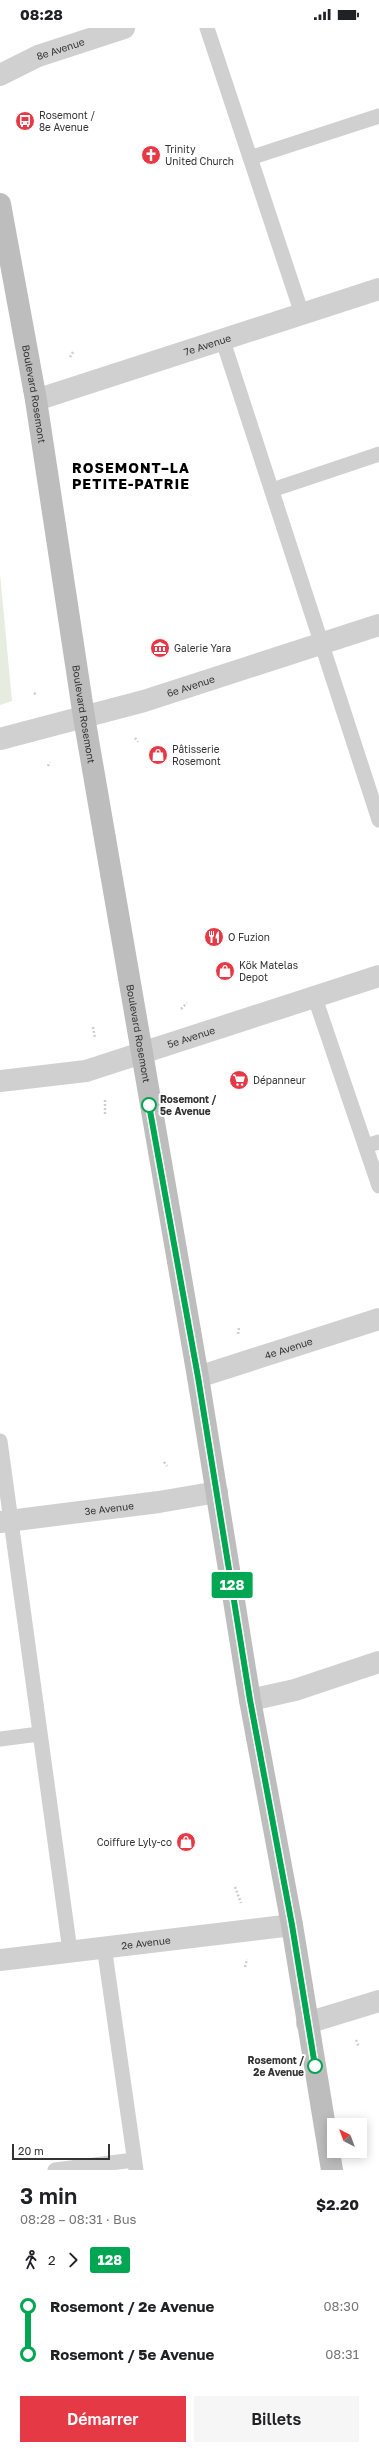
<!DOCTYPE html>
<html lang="fr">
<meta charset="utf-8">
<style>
:root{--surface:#fff;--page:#f6f6f6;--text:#202124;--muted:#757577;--accent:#e63946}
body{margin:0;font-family:"Golos Text",sans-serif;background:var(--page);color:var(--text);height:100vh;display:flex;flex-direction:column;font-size:15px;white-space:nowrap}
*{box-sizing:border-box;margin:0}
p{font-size:13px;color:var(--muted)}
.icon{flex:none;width:22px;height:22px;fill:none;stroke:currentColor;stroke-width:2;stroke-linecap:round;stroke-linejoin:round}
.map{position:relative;height:2142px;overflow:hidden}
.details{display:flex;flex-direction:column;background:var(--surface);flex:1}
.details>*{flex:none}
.badge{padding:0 8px;border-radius:3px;font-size:14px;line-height:26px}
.needle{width:26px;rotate:319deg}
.controls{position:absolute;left:327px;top:2090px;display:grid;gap:8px}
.controls a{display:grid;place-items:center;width:40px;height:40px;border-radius:0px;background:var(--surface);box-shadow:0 2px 10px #0003;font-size:20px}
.scale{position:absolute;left:12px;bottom:10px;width:98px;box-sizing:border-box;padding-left:4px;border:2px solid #333;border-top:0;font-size:11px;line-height:14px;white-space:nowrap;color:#333;-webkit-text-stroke:3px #fff;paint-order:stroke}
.map>.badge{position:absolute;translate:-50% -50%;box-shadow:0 0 0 2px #fff}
.legs{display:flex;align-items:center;gap:6px;height:44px;padding:0 20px;font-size:13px}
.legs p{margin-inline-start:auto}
.head{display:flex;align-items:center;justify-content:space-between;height:68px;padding:0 20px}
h1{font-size:22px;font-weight:600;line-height:30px}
.cta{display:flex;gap:8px;margin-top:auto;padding:8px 20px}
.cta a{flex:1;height:46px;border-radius:0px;background:var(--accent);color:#fff;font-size:16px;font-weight:600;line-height:46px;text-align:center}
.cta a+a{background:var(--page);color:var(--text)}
ul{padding:0 20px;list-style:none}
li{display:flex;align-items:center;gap:14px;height:48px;font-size:15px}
li i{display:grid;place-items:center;width:6px;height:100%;margin:0 5px;background:currentColor}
li i::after{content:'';width:10px;height:10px;margin:-5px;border:3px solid;border-radius:50%;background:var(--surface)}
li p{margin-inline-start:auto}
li:first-child i{background:linear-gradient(#0000 50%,currentColor 0)}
li:last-child i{background:linear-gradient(currentColor 50%,#0000 0)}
.status{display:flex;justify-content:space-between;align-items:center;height:28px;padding:0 20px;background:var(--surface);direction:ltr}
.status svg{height:11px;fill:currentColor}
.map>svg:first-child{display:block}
.green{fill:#e6ecdf}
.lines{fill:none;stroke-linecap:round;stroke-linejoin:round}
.path{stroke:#cdcdcd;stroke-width:2.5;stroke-dasharray:2 2;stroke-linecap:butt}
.lane{stroke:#d0d0d0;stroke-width:15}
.street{stroke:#d0d0d0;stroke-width:22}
.secondary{stroke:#bdbdbd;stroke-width:22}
.line-1-casing{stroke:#fff;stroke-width:9}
.line-1{stroke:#00a651;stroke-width:6}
.stop-1-dot{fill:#fff;stroke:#00a651;stroke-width:2}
.labels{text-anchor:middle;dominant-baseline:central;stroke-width:4;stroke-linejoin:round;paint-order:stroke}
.street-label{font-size:10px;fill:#333;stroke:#fff}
.poi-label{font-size:10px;fill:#333;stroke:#fff;text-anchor:start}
.stop-label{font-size:10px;font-weight:bold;fill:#333;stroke:#fff;text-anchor:start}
.district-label{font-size:14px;font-weight:bold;letter-spacing:1px;fill:#000;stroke:#fff}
</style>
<div class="status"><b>08:28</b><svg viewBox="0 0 49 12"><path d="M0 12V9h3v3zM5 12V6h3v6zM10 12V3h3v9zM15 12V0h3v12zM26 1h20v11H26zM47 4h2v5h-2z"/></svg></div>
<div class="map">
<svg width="379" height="2142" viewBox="0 0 379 2142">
<rect width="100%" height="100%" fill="#fff"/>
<path class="green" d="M0,546L12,673L0,677Z"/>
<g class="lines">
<path class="path" d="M70,329L73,324
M34,665L37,667
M135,710L138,714
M48,738L50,734
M181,981L187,975
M93,999L95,1011
M105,1086V1072
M238,1306L239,1299
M164,1434L167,1438
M235,1859L241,1875
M245,1939L247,1931
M356,2012L359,2019"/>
<path class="lane" d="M207,0L302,286
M250,130L379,88
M223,313L379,792
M272,462L379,426
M315,970L379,1158
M366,1118L379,1114
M0,1413L70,1923
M0,1711L39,1706
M104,1918L136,2142
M55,2142L134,2132"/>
<g class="street">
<path id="s1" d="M0,47L38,28L124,0"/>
<path id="s2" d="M36,372L379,261"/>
<path id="s3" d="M0,711L144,673L379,597"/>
<path id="s4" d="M0,1053L86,1043L379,948"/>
<path id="s5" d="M198,1349L379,1291"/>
<path id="s6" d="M0,1494L159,1474L217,1464"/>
<path d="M250,1672L295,1662L379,1634"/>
<path id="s7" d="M0,1932L292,1897"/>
<path d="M307,1995L379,1973"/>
</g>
<path class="secondary" id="s8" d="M0,176L36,372L84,689L198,1349L250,1672L292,1897L332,2142"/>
</g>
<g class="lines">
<g class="line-1-casing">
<path id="line-1" d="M149,1077L198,1349L250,1672L292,1897L315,2038"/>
</g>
<use href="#line-1" class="line-1"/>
</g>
<defs>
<g id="bus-disc" transform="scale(1)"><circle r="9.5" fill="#e63946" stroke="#fff"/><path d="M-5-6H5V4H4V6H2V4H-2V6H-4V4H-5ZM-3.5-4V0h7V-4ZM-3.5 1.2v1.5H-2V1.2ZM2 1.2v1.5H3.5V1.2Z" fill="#fff"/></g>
<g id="church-disc" transform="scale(1)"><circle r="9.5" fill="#e63946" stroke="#fff"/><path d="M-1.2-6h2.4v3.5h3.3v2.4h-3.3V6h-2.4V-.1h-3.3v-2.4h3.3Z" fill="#fff"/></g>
<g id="museum-disc" transform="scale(1)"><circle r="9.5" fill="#e63946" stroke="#fff"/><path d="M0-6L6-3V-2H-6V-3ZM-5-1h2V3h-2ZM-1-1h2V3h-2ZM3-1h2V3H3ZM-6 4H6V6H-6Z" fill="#fff"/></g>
<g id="shop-disc" transform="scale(1)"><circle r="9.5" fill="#e63946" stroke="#fff"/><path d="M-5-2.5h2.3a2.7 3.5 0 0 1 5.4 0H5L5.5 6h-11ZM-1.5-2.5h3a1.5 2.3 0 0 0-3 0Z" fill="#fff"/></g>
<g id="restaurant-disc" transform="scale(1)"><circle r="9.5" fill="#e63946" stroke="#fff"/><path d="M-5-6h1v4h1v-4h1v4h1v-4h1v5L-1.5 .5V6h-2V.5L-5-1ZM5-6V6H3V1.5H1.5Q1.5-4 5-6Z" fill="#fff"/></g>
<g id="supermarket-disc" transform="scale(1)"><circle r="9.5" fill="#e63946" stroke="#fff"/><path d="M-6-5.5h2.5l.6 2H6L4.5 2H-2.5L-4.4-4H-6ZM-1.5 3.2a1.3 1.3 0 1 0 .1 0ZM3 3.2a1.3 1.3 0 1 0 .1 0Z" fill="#fff"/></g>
</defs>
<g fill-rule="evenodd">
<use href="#bus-disc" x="25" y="93"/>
<use href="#church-disc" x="151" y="127"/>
<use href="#museum-disc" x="160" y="620"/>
<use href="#shop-disc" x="158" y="727"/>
<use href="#restaurant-disc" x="214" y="909"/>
<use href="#shop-disc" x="225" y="943"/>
<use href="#supermarket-disc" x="239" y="1052"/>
<use href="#shop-disc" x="186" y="1814"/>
</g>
<g class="stop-1-dot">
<circle cx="149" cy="1077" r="7"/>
<circle cx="315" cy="2038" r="7"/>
</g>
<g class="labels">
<g class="street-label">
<text stroke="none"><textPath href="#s1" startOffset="66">8e Avenue</textPath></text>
<text stroke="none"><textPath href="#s2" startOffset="180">7e Avenue</textPath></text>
<text stroke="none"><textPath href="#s8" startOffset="193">Boulevard Rosemont</textPath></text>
<text stroke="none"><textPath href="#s3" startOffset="198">6e Avenue</textPath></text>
<text stroke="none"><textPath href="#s8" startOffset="517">Boulevard Rosemont</textPath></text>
<text stroke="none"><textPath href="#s8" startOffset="841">Boulevard Rosemont</textPath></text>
<text stroke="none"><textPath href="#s4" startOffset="197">5e Avenue</textPath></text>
<text stroke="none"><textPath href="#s5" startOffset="95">4e Avenue</textPath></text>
<text stroke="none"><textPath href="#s6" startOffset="110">3e Avenue</textPath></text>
<text stroke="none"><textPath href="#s7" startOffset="147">2e Avenue</textPath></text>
</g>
<g class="poi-label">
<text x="39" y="87">Rosemont /<tspan x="39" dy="12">8e Avenue</tspan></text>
<text x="165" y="121">Trinity<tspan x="165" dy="12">United Church</tspan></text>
<text x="174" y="620">Galerie Yara</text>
<text x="172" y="721">Pâtisserie<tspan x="172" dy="12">Rosemont</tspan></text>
<text x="228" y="909">O Fuzion</text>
<text x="239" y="937">Kök Matelas<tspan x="239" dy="12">Depot</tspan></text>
<text x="253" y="1052">Dépanneur</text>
<text x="172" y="1814" text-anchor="end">Coiffure Lyly-co</text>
</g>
<g class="stop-label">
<text x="160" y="1071">Rosemont /<tspan x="160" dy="12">5e Avenue</tspan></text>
<text x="304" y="2032" text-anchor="end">Rosemont /<tspan x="304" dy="12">2e Avenue</tspan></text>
</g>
<g class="district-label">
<text x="131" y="439">ROSEMONT–LA<tspan x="131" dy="16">PETITE-PATRIE</tspan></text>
</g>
</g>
</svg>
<div class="controls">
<a><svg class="needle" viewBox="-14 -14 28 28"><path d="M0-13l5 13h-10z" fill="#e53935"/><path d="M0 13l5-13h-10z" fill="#757577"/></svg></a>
</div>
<div class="scale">20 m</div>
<b class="badge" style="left:232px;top:1557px;background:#00a651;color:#fff">128</b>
</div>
<section class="details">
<div class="head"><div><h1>3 min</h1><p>08:28 – 08:31 · Bus</p></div><b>$2.20</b></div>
<div class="legs"><svg class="icon" aria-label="walk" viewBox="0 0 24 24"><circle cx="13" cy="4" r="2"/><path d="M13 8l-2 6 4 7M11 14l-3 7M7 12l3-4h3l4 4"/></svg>2<svg class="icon" aria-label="forward" viewBox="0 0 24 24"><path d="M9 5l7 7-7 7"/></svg><b class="badge" style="background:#00a651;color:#fff">128</b></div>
<ul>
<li><i style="color:#00a651"></i><b>Rosemont / 2e Avenue</b><p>08:30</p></li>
<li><i style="color:#00a651"></i><b>Rosemont / 5e Avenue</b><p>08:31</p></li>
</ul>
<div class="cta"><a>Démarrer</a><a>Billets</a></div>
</section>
